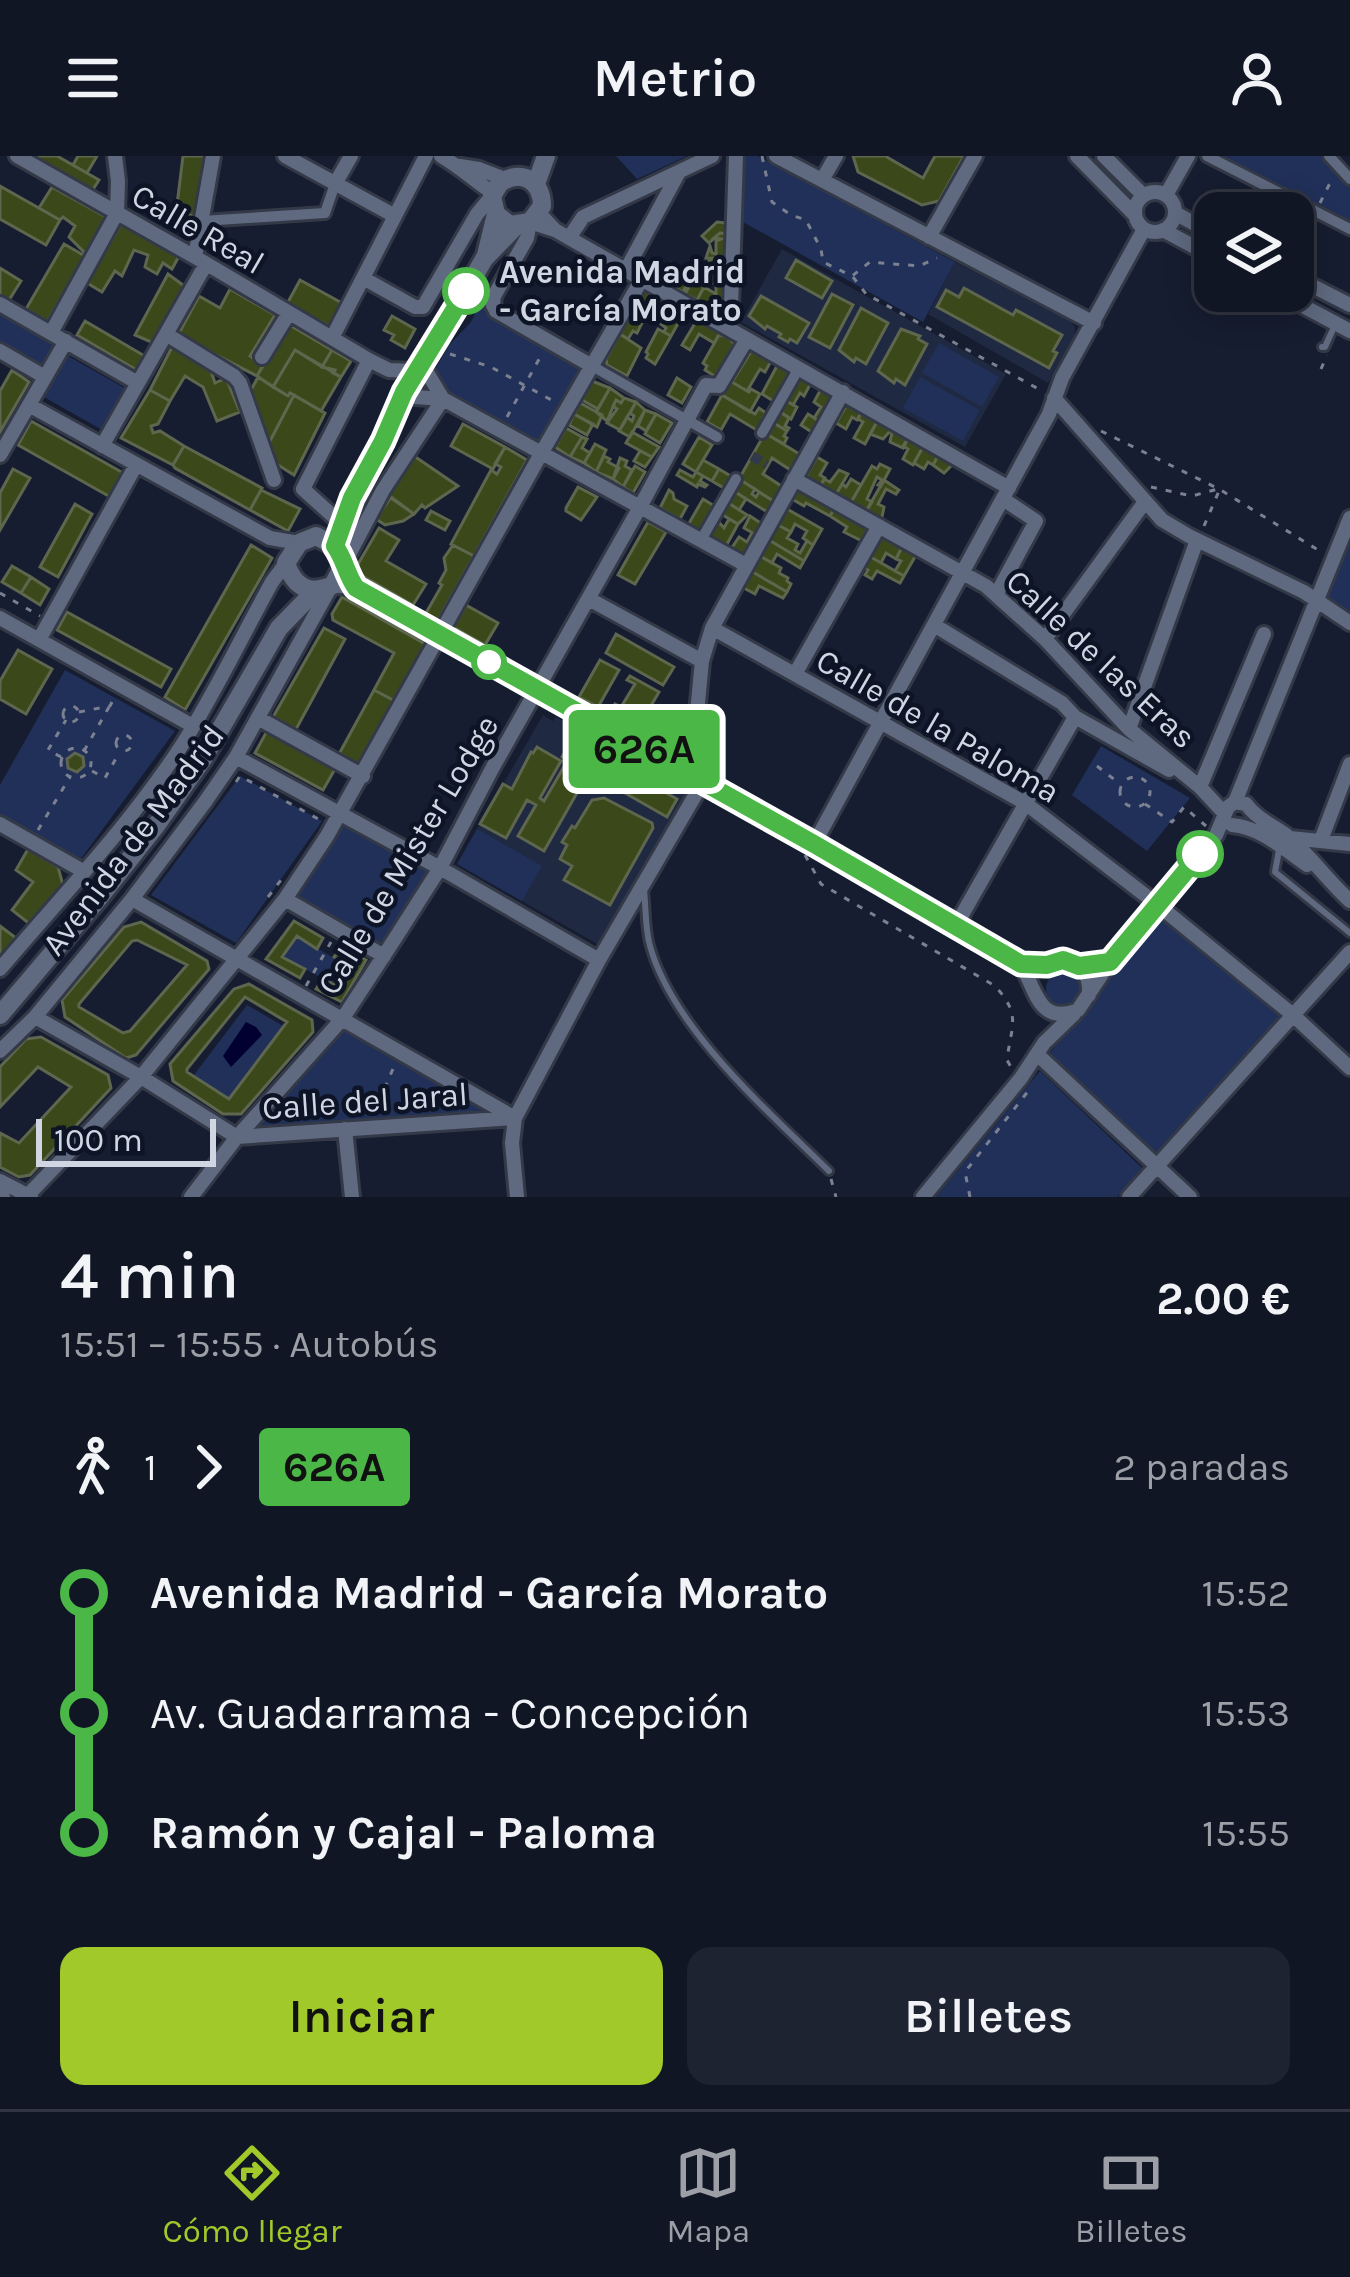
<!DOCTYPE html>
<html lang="es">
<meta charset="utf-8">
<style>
:root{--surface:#101624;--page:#1e2331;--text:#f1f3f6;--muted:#9c9fa6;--line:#303541;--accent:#a1c92a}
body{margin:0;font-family:Karla,sans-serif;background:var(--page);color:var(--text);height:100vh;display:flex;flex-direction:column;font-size:45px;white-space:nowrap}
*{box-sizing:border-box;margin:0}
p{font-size:39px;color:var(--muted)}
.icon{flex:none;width:66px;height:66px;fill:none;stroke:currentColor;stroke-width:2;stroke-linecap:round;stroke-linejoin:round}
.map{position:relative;height:1041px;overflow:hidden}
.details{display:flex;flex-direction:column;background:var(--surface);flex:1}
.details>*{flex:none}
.badge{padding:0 24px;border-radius:9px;font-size:42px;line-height:78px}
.controls{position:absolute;left:1194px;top:36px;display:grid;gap:24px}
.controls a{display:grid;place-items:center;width:120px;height:120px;border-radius:24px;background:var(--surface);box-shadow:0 6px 30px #0003,0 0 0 3px var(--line);font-size:60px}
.scale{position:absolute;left:36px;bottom:30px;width:180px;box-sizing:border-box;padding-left:12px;border:6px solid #d1d6e3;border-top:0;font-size:33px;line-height:42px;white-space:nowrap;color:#d1d6e3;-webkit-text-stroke:9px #0d1426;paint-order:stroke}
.map>.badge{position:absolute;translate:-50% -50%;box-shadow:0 0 0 6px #fff}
.legs{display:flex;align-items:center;gap:18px;height:132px;padding:0 60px;font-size:39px}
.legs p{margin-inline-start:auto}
.overview{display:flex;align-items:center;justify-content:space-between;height:204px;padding:0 60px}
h1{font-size:66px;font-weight:600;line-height:90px}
.cta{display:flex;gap:24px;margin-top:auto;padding:24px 60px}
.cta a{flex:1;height:138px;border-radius:24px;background:var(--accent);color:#111;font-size:48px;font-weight:600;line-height:138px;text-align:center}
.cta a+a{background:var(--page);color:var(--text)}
ul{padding:0 60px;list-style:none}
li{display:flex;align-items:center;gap:42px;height:120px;font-size:45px}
li i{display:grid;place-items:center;width:18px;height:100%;margin:0 15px;background:currentColor}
li i::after{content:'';width:30px;height:30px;margin:-15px;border:9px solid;border-radius:50%;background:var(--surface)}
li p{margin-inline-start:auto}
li:first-child i{background:linear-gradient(#0000 50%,currentColor 0)}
li:last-child i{background:linear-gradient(currentColor 50%,#0000 0)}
header{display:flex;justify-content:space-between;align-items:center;height:156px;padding:0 60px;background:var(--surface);font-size:54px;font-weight:600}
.menu{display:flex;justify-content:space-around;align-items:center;height:168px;border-top:3px solid var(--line);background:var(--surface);font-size:33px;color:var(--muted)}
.menu a{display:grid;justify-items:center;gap:6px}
.menu .selected{color:var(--accent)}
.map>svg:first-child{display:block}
.built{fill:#1f2941}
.green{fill:#213059}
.water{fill:#010030}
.building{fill:#3b491a;stroke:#5e664e;stroke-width:3;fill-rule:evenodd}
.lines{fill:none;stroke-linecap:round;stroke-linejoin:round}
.pedestrian-tunnel{stroke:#32394b;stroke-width:10;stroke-dasharray:10 5;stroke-linecap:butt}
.service-casing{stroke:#343948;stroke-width:12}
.pedestrian-casing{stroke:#343948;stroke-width:16}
.minor-casing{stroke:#343948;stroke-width:20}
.secondary-casing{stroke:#343948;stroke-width:24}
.path{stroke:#7c8191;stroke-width:3;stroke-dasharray:6 9;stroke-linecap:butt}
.service{stroke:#5f697f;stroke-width:6}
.pedestrian{stroke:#5f697f;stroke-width:10}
.minor{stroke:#5f697f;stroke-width:14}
.secondary{stroke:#5f697f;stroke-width:18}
.line-1-casing{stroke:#fff;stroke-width:27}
.line-1{stroke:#4ab747;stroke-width:18}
.stop-1-dot{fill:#fff;stroke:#4ab747;stroke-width:6}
.labels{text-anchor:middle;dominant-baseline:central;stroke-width:9;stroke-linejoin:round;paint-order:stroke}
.street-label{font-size:33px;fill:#d1d6e3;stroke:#0d1426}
.stop-label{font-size:33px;font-weight:bold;fill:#d1d6e3;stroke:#0d1426;text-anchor:start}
</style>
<header><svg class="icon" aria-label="menu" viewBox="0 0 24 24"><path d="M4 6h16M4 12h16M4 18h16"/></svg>Metrio<svg class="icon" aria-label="person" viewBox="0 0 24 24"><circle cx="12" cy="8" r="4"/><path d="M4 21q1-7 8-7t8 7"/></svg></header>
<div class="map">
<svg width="1350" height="1041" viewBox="0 0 1350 1041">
<rect width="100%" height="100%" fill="#161d30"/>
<path class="built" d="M782,93L1006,218L965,291L741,166Z
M955,106L1070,165L1075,171L1074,182L1048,227L928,158Z
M543,559L553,565L556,561L687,634L599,789L457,708Z"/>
<path class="green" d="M616,0H687L637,23Z
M745,0H758L955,106L923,166L743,66Z
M1207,0H1329L1350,23V73Z
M479,150L585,211L541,291L447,241L432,218L450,188L471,166Z
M0,158L54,189L42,211L0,186Z
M939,187L999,221L982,251L922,217Z
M68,200L128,234L104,275L44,241Z
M920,221L980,254L963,285L903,252Z
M1350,382V456L1324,443Z
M65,514L175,575L80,704L0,660V629Z
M1101,590L1190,642L1147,695L1072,639Z
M240,620L322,665L236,787L151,739Z
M342,657L440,712L384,800L285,743Z
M477,673L542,710L522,745L457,708Z
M1163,758L1285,859L1158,997L1152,996L1049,898Z
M297,780L347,810L335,829L282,801Z
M1046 833a17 17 0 1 1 34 0a17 17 0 1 1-34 0Z
M247,849L285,871L229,943L194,919Z
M343,862L515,962L237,981Z
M1040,915L1142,1012L1117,1041H936Z"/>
<path class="water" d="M246,866L256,871L262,879L231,911L223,900Z"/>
<path class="building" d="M34,0H57L99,24L92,35Z
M78,0H97L87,17L73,9Z
M183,0H205L196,60L176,57Z
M853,0H885L923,22L935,0H964L939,45L922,49L858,16Z
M0,30L60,64L46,89L0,63Z
M52,31L106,61L86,98L69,81L75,70L63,61L60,64L39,52Z
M122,66L179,100L172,113L163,107L157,118L145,111L148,99L134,94L122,120L115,115L102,136L87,127Z
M717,66L727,67L726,78L720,77L709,87L702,80Z
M720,77L727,78L726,103L706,102L710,90L712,97L716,98V85L721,83L714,82Z
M64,88L85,100L47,166L26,153Z
M709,103H726V128L709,127L712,122L709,120Z
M796,104L832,125L822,142L786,122Z
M671,107L692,120L683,136L661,124Z
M0,112L21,125L9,144L0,139Z
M699,114L712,122L708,129L702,125L700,128L704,131L697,144L685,138Z
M168,118L187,132L158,189L135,179Z
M300,124L342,147L329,170L287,148Z
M716,128H726L727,144L719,157L708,151L716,138Z
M704,131L716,138L708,151L697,144Z
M964,132L1013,159L1016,154L1062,179L1053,195L1057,197L1049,212L937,151L946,134L959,141Z
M230,133L275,159L250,200L263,209L257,220L178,179L199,140L220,152Z
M645,134L664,145L657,156L650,152L647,158L641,155L638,160L632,157Z
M832,138L853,149L830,192L809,181Z
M761,140L809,167L797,187L790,183L788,186L779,181L781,178L767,170L765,173L749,160Z
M671,150L684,157L671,180L664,176L666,172L661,168Z
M861,152L888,167L866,208L856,202L854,206L839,194Z
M392,160L415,173L405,192L391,184L394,179L384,174Z
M629,160L642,167L637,177L633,175L628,183L620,178Z
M697,164L720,177L714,187L699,178L690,194L682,189Z
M85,165L148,202L140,216L77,179Z
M288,168L332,194L322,211L295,194L273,231L257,220Z
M658,173L671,180L655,208L646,202L648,198L646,196Z
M901,173L920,180L918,183L927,188L905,229L896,223L894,227L878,215Z
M620,178L641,192L627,220L607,209L606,203Z
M719,179L728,181L734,188L716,221L705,214L707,210L703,207Z
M172,191L210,212L215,227L226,222L240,256L217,265L203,231L185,220L170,245L150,234Z
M295,194L341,221L321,255L290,237L288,240L273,231Z
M332,194L351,205L341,221L333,217L335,214L322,211Z
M752,194L771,205L765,216L760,213L747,235L732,226Z
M778,208L789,214L790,219L775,246L762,238Z
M12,214L29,226L0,276V235Z
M258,221L288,240L290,237L294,239L269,287L250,236Z
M798,221L811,227L804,240L800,237L793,249L785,244Z
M677,222L691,231L682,247L668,239Z
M592,225L610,232L598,253L582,244Z
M730,225L749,236L751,233L760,238L750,256L722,239Z
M610,232L624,242L621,247L616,244L607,265L596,256Z
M821,233L832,239L833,243L820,266L814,262L821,251L814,246Z
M150,234L170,245L158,268L151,270L153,277L160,275L184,290L173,309L121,282Z
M294,239L325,257L294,319L275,307L269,287Z
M722,239L755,258L759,252L766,257L763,262L767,264L760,276L730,258L721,274L707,266Z
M624,242L636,246L620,274L607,267L617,253L613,250L616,244L621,247Z
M785,244L797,251L791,263L779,255Z
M636,246L645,254L630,281L619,275L627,261L632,265L634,260L630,257Z
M580,247L602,259L597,271L574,258Z
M848,247L862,255L857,264L852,261L846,273L836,267Z
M645,254L656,258L646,275L638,270Z
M779,255L789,262L785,270L789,272L787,275L772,266Z
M862,255L878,264L865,288L854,282L863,266L858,263Z
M574,258L593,268L587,279L569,269Z
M656,258L672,267L660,287L645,278Z
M808,258L820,266L813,277L801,269Z
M878,264L893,272L883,283L870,278Z
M31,265L125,318L112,342L18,289Z
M772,266L787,275L784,280L787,282L784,288L766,278Z
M463,268L505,291L493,313L451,290Z
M566,272L582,281L570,301L555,291Z
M893,272L909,281L903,292L890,286Z
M632,276L659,291L652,301L626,287Z
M765,277L801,299L792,315L772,302L763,318L783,331L775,346L739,323Z
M582,281L587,283L582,292L590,297L584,307L570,301Z
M699,281L712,289L696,316L683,308Z
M909,281L924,289L913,309L903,303L908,293L903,290Z
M595,288L606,294L596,316L584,307Z
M924,289L939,298L933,309L928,306L924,313L914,307Z
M184,290L262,332L250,354L175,312L173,309Z
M505,291L527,304L474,400L451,388L491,314L497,318L501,311L495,308Z
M640,295L652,301L645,311L634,305Z
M939,298L954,307L944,317L933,309Z
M414,300L458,330L425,352L422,349L414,358L385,338Z
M604,300L610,303L608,306L619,312L613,323L596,316Z
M817,301L827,307L820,319L825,322L820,331L805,322Z
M620,302L627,305L625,310L632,314L623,331L613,323Z
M703,304L719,313L712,325L696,316Z
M880,308L890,313L881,330L878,329L882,324L877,321L867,343L872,346L865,357L850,348L872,310L877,313Z
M635,310L645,316L633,337L623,331Z
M13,313L30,322L0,374V337Z
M719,313L734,322L727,334L712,325Z
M680,314L693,321L696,316L703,320L700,325L707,329L705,331L698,328L697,331L677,319Z
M839,314L848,318L835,340L820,331L824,323L830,326Z
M739,323L755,333L752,338L756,341L759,336L775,346L769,357L732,334Z
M851,323L861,329L850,348L835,340L842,328L846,331Z
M884,324L899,334L896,338L886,333L878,348L884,351L881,366L865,357Z
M578,331L597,341L581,364L566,355V352Z
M798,333L834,353L830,360L806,347L804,350L792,343Z
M261,334L300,353L288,375L250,354Z
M669,334L673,337L674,343L687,350L680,363L660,352Z
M734,335L746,343L739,354L727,346Z
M391,341L414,358L403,365L385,369L376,363Z
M703,343L716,351L702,376L688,369Z
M727,346L747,359L738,368L721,358Z
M75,348L92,358L58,421L40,411Z
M787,353L822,373L813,389L803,382L807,375L795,368L791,376L778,369Z
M834,353L869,373L862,385L844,376L847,371L830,360Z
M431,355L450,365L445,374L426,364Z
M750,360L762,368L756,379L744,372Z
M729,363L738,368L726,390L709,379L717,364L724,372Z
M648,366L666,376L635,428L618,419Z
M778,369L791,376L787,382L798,388L795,394L800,397L807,385L813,389L804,405L769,384Z
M379,372L399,384L386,405L426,428L413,449L354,415Z
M752,377L756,379L744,401L731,393L739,381L747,386Z
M880,379L902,391L896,403L886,397L881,407L869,400Z
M769,384L804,405L800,412L777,398L772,407L760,400Z
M251,389L272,402L185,554L165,541Z
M453,389L474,400L438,464L426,457L442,429L439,427L446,414L444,402Z
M902,391L916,399L904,420L895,415L901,405L896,403Z
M760,400L781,412L779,417L788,422L787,425L791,428L787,436L751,415Z
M869,400L904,420L900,427L877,415L872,423L865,419L868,414L862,411Z
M12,410L31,421L21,437L2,426Z
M751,415L787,436L783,442L759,430L755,438L742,431Z
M31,421L49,433L40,449L21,437Z
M342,441L427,489L395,545L374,534L394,497L333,464L332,458Z
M466,449L498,467L485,489L453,471Z
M67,456L171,513L161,531L57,474Z
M324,472L345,483L295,575L273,561Z
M616,478L674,511L663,529L606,497Z
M18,494L52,513L26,558L0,543V525Z
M600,504L619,514L598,551L579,541Z
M630,520L659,536L637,573L609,558L615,548L621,551L635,528L627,524Z
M374,534L395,545L359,610L339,598Z
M267,575L335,613L323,634L255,597Z
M571,584L677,643L667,661L562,601Z
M537,591L561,605L540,642L544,645L565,609L586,621L544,695L518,680L536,649L527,644L506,682L480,668L503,628L512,633L531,596L533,597Z
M75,597L83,601L84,610L77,616L68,612L67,603Z
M604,642L652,667L653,672L610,749L564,724L572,710L560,703L567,689L562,686L572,670L575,672L592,644Z
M28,693L58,711L63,729L31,769L12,754L33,726L16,714Z
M294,765L323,782L317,793L297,780L282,801L305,813L300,822L266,803Z
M141,766L207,805L209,813L136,899L126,902L65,861L62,844L124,771ZM137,784L187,809L130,875L123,877L79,851V848L132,785Z
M0,770L16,782L0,803Z
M342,790L366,804L342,846L316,833L323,823L335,829L347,810L334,801Z
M249,828L312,864L313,876L241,958H223L173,925L170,908L234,833ZM245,841L287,866L229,943L187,916V913Z
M41,881L108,919L111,932L30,1019L19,1021L0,1011V977L19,987L71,931L38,911L0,951V911L26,883Z"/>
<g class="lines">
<path class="pedestrian-tunnel" d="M752,300L767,309"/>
<g class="service-casing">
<path id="service" d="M1322,191H1325L1334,171
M1279,694L1275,716L1350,777
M644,734C646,752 645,773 650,790C673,873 769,956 829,1015"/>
</g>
<g class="pedestrian-casing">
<path id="pedestrian" d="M1207,0L1350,73
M1329,0L1350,23
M202,65L325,57L335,28
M592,210L717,281
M762,277L799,212
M701,384L736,323"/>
</g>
<g class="minor-casing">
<path id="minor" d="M17,0L195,101L369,204L389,214L415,215
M285,0L395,60
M441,0C460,11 475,25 493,37
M776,0L1094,167
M1077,0L1134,58
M1104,0L1143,39
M460,10L479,13L505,23
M822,24L836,0
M335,28L351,0
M1135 56a20 20 0 1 1 40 0a20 20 0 1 1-40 0Z
M1166,39L1188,0
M539,57L555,74L530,66L527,82L494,140L493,149L496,155L592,210
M1175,57L1215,79
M555,74L1009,332
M1163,74L1215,102
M929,81L975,0
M569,82L583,61L712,0
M195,101L213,0
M626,114L679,16
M1293,120L1350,149
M363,122L415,151H423L477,58L492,40
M1275,135L1350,175
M0,148L138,227
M723,169L731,150L736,0
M51,177L117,57L118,25L115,0
M166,178L234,220L240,227L274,324
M332,182L426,0
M0,195L45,221
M262,201L289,157
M428,218L443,243
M415,241L443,243L746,409
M1054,242L1162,364L1189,380L1304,436L1350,467
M29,249L270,382L299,387
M102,290L206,108
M0,299L66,185
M794,323L986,430L1045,483L1129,573L1200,631L1225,658
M334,361L303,333L369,204
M344,408L383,334L443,243
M333,429L355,432L440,478L537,535L814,688L1021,808C1051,809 1091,792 1089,839
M996,439L1036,365L1003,343
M589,443L702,505
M0,462L193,570
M934,469L1062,547L1075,561L1169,614
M712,472L1025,647L1158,749L1293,859L1350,912
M1045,483L1144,347
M39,484L136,309
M795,518L879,370
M258,562L363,620
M1129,573L1197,384
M236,601L440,712L599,804
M679,613L694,588L702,505L712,472L843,236
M1200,631L1264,478
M1235,646L1350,362
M0,668L83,715
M1232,669C1260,671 1284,693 1307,709
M1290,682L1350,688
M1321,684L1350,608
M814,688L1049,258L1062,222L1144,73
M132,743L515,962
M285,743L384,800
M955,771L1075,561
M1021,808C1036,834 1039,870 1078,854L1110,806L1216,679L1228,651L1235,646L1246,648C1256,662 1272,669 1286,679C1309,698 1328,725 1350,745
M0,813C62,740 130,669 182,589C215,537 242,480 272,426L286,407
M35,861L141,921L237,981L515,962
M0,895L35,861L132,743L205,646L236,601L330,432
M1038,899L1190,1041
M345,973L352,1041
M0,1025L31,1041
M0,1039L3,1041
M28,1039L141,921L285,743L327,680L542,296L642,123
M191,1041L237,981L343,862L396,781L440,712L493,611L640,351L706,229L719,230L747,183
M517,1041L512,987L515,962L599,804L703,626
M923,1041L1021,922L1044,887L1074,858
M1129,1041L1350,796"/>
</g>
<g class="secondary-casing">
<path id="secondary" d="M536,28L546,0
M486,99L496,58L492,40L500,27C521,13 542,24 542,50L530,66L510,69L496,58
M316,380L335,390L344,408L333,429C309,440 294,431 286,407L299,387Z
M335,390L352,342L383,285L415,215L433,192L484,103L516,70
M0,859L99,742L155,671L203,603L279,472L316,434"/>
</g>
<path class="path" d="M762,0L772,46L791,59L806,64L821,93L823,106L852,120L870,106L919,110L937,102
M1320,47L1332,23
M853,121L866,138L1044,236
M450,198L491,211L555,246
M1321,213L1327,199
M507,261L543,196
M1101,275L1219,333L1323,397
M1151,331L1192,340L1218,333
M1204,370L1219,335
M0,437L40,460
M63 558a8 8 0 1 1 16 0a8 8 0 1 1-16 0Z
M79,556L110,550L114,542
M116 587a8 8 0 1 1 16 0a8 8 0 1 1-16 0Z
M61 607a15 15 0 1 1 30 0a15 15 0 1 1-30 0Z
M84,595L109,551
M61,601L48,594L66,564
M1097,610L1120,628
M92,615L105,622L119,597
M1120 636a15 15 0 1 1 30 0a15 15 0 1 1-30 0Z
M236,626L240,620L320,664
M1145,648L1172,666L1184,651L1206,670
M38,674L70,621
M805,699L821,728L995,830C1022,859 1011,870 1007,904L1012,913
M268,741L284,720
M306,830L331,786
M373,960L395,908
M831,1023L836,1041
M970,1041L965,1016L1029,934"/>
<use href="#service" class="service"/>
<use href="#pedestrian" class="pedestrian"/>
<use href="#minor" class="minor"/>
<use href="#secondary" class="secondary"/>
</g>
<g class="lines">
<g class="line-1-casing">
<path id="line-1" d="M466,135L404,236L383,285L352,342L335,390C345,404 346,418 356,432L814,688L1021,808L1047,809L1063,804L1079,810L1110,806L1200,698"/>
</g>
<use href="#line-1" class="line-1"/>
</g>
<g class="stop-1-dot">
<circle cx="466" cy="135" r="21"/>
<circle cx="489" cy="506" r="15"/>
<circle cx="1200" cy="698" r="21"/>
</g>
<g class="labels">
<g class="street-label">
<text transform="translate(198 73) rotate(30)">Calle Real</text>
<text transform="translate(1101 503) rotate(43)">Calle de las Eras</text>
<text transform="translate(938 570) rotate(30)">Calle de la Paloma</text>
<text transform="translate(133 684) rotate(-53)">Avenida de Madrid</text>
<text transform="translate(408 699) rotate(-59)">Calle de Mister Lodge</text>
<text transform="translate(365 945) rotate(-4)">Calle del Jaral</text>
</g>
<g class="stop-label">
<text x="499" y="116">Avenida Madrid<tspan x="499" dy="38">- García Morato</tspan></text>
</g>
</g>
</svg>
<div class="controls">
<a><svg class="icon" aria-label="layers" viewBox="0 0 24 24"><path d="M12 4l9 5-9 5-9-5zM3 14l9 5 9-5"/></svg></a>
</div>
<div class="scale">100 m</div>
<b class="badge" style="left:644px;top:593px;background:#4ab747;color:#111">626A</b>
</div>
<section class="details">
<div class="overview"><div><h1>4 min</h1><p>15:51 – 15:55 · Autobús</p></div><b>2.00 €</b></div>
<div class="legs"><svg class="icon" aria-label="walk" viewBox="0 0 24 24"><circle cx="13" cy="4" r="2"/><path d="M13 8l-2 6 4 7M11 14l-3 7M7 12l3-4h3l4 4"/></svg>1<svg class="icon" aria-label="forward" viewBox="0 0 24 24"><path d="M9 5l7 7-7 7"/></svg><b class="badge" style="background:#4ab747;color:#111">626A</b><p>2 paradas</p></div>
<ul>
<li><i style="color:#4ab747"></i><b>Avenida Madrid - García Morato</b><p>15:52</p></li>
<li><i style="color:#4ab747"></i><span>Av. Guadarrama - Concepción</span><p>15:53</p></li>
<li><i style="color:#4ab747"></i><b>Ramón y Cajal - Paloma</b><p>15:55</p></li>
</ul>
<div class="cta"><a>Iniciar</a><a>Billetes</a></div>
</section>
<nav class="menu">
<a class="selected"><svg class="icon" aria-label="directions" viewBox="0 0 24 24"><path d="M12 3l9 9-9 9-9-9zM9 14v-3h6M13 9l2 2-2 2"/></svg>Cómo llegar</a>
<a><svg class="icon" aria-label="map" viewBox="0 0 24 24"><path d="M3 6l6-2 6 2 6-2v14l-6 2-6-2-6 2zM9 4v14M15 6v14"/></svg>Mapa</a>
<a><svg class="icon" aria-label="tickets" viewBox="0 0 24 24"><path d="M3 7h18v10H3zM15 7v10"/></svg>Billetes</a>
</nav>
